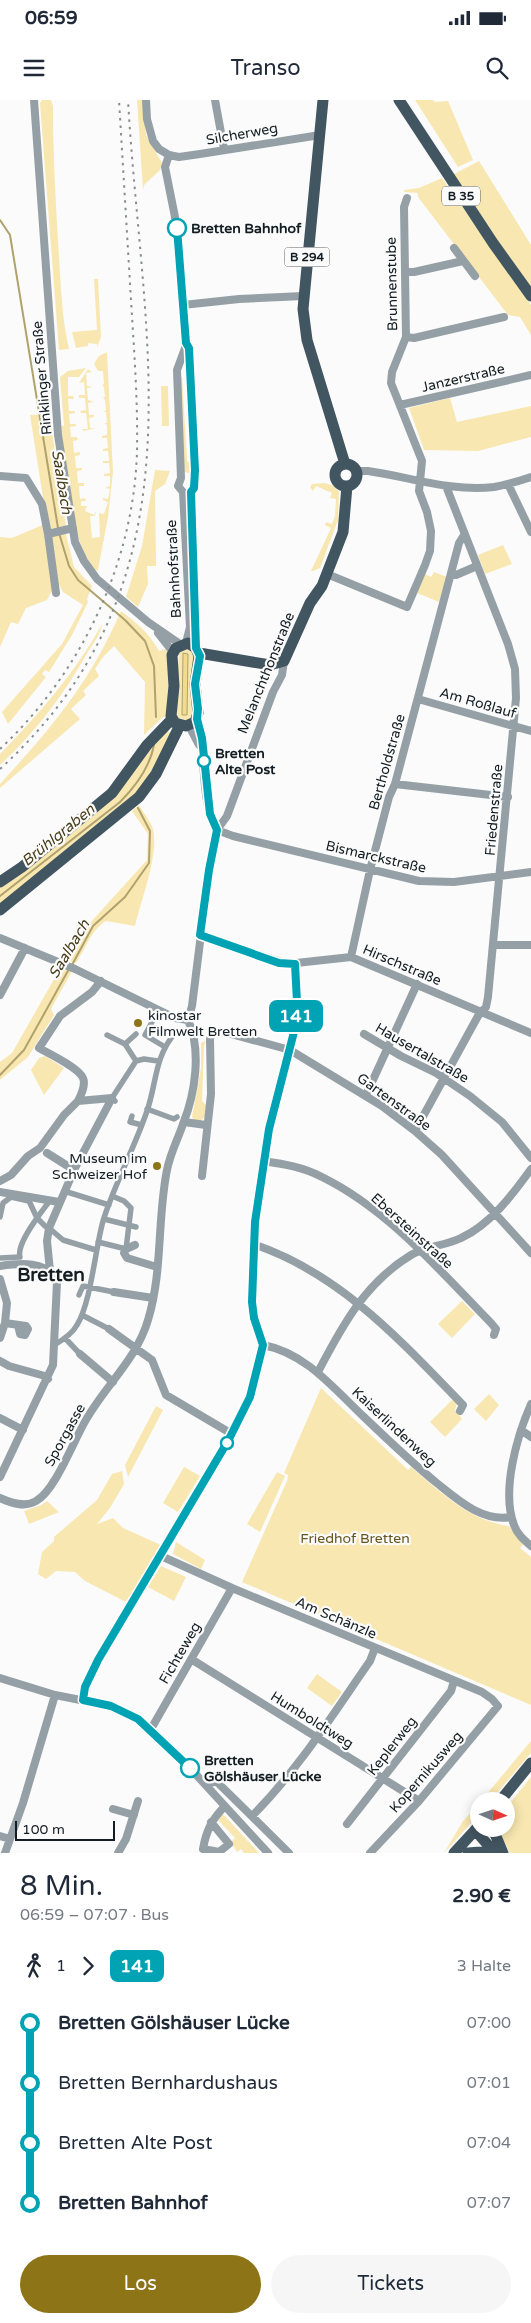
<!DOCTYPE html>
<html lang="de">
<meta charset="utf-8">
<style>
:root{--surface:#fff;--page:#f6f6f7;--text:#1f2937;--muted:#747a83;--accent:#8c7417}
body{margin:0;font-family:"Varela Round",sans-serif;background:var(--page);color:var(--text);height:100vh;display:flex;flex-direction:column;font-size:19px;white-space:nowrap}
*{box-sizing:border-box;margin:0}
p{font-size:16px;color:var(--muted)}
.icon{flex:none;width:28px;height:28px;fill:none;stroke:currentColor;stroke-width:2;stroke-linecap:round;stroke-linejoin:round}
.map{position:relative;height:1753px;overflow:hidden}
.drawer{display:flex;flex-direction:column;background:var(--surface);flex:1}
.drawer>*{flex:none}
.badge{padding:0 10px;border-radius:8px;font-size:18px;line-height:32px}
.needle{width:32px;rotate:93deg}
.controls{position:absolute;left:470px;top:1692px;display:grid;gap:10px}
.controls a{display:grid;place-items:center;width:45px;height:45px;border-radius:50%;background:var(--surface);box-shadow:0 2px 12px #0003;font-size:25px}
.scale{position:absolute;left:15px;bottom:12px;width:100px;box-sizing:border-box;padding-left:5px;border:2px solid #131d22;border-top:0;font-size:14px;line-height:18px;white-space:nowrap;color:#131d22;-webkit-text-stroke:4px #fbfbfb;paint-order:stroke}
.map>.badge{position:absolute;translate:-50% -50%;box-shadow:0 0 0 2px #fff}
.legs{display:flex;align-items:center;gap:8px;height:55px;padding:0 20px;font-size:16px}
.legs p{margin-inline-start:auto}
.overview{display:flex;align-items:center;justify-content:space-between;height:85px;padding:0 20px}
h1{font-size:28px;font-weight:600;line-height:38px}
.cta{display:flex;gap:10px;margin-top:auto;padding:10px 20px}
.cta a{flex:1;height:58px;border-radius:30px;background:var(--accent);color:#fff;font-size:20px;font-weight:600;line-height:58px;text-align:center}
.cta a+a{background:var(--page);color:var(--text)}
ul{padding:0 20px;list-style:none}
li{display:flex;align-items:center;gap:18px;height:60px;font-size:19px}
li i{display:grid;place-items:center;width:8px;height:100%;margin:0 6px;background:currentColor}
li i::after{content:'';width:12px;height:12px;margin:-6px;border:4px solid;border-radius:50%;background:var(--surface)}
li p{margin-inline-start:auto}
li:first-child i{background:linear-gradient(#0000 50%,currentColor 0)}
li:last-child i{background:linear-gradient(currentColor 50%,#0000 0)}
.status{display:flex;justify-content:space-between;align-items:center;height:35px;padding:0 25px;background:var(--surface);direction:ltr}
.status svg{height:14px;fill:currentColor}
header{display:flex;justify-content:space-between;align-items:center;height:65px;padding:0 20px;background:var(--surface);font-size:22px;font-weight:600}
.map>svg:first-child{display:block}
.green{fill:#f8e7b0}
.water{fill:#f2db8d;stroke:#afa26d}
.lines{fill:none;stroke-linecap:round;stroke-linejoin:round}
.stream{stroke:#afa26d;stroke-width:2}
.pedestrian{stroke:#95a0a6;stroke-width:5.5}
.minor{stroke:#95a0a6;stroke-width:8}
.primary{stroke:#425661;stroke-width:11}
.rail{stroke:#888d90;stroke-width:2;stroke-dasharray:2.5 5;stroke-linecap:butt}
.line-1-casing{stroke:#fff;stroke-width:11}
.line-1{stroke:#00a3b4;stroke-width:8}
.stop-1-dot{fill:#fff;stroke:#00a3b4;stroke-width:2.5}
.poi-dot{fill:#8c7417;stroke:#fbfbfb;stroke-width:2}
.labels{text-anchor:middle;dominant-baseline:central;stroke-width:4.5;stroke-linejoin:round;paint-order:stroke}
.shield{fill:#fbfbfb;stroke:#596063;stroke-width:1}
.shield-label{font-size:12px;font-weight:bold;fill:#131d22}
.street-label{font-size:14px;fill:#131d22;stroke:#fbfbfb}
.stop-label{font-size:14px;font-weight:bold;fill:#131d22;stroke:#fbfbfb;text-anchor:start}
.poi-label{font-size:14px;fill:#131d22;stroke:#fbfbfb;text-anchor:start}
.park-label{font-size:14px;fill:#65551c;stroke:#fbfbfb}
.water-label{font-size:15px;font-style:italic;fill:#483e1c;stroke:#fbfbfb}
.district-label{font-size:19px;font-weight:bold;fill:#131d22;stroke:#fbfbfb}
</style>
<div class="status"><b>06:59</b><svg viewBox="0 0 49 12"><path d="M0 12V9h3v3zM5 12V6h3v6zM10 12V3h3v9zM15 12V0h3v12zM26 1h20v11H26zM47 4h2v5h-2z"/></svg></div>
<header><svg class="icon" aria-label="menu" viewBox="0 0 24 24"><path d="M4 6h16M4 12h16M4 18h16"/></svg>Transo<svg class="icon" aria-label="search" viewBox="0 0 24 24"><circle cx="10" cy="10" r="6"/><path d="M15 15l6 6"/></svg></header>
<div class="map">
<svg width="531" height="1753" viewBox="0 0 531 1753">
<rect width="100%" height="100%" fill="#fbfbfb"/>
<path class="green" d="M42,0H51L53,6C53,57 56,107 59,157C61,188 62,219 69,249L59,250L40,3Z
M137,0H144L146,35L162,63L160,70L144,85L143,90Z
M415,0H433L435,2L448,1L473,60L458,67Z
M479,61L531,145V190L452,75Z
M442,78L531,205V235L520,217L508,215L418,97V93L404,92V90L419,88Z
M94,179H98L101,237L97,247V244L88,243V246L76,248L72,232L97,230Z
M107,252L113,372L108,417L98,470L95,471C68,434 68,379 62,335L61,326H64L60,277L68,271L86,268L79,277H68V296H73L74,299H68L69,311H75V313L69,314L70,324H76V326L70,327L71,337H77L78,340L73,341L74,353L80,352V355L75,356L76,368H82V370L77,371L78,383H84V386H79L80,399L85,398L86,401H81V406H87L85,411L94,415L96,411L95,416H90L92,438L100,437L99,413L104,414L108,402L103,400V398L108,399L110,389L105,388L110,386V376H104V374L110,373L109,363H103V361H109L108,351H103V349L108,348L107,338H102V336L107,335V325L104,323H107L106,312H104L106,310L105,300L103,297H105L104,287L102,285L104,284L103,271H98L94,264L99,256Z
M88,269L92,272L86,273L87,286L93,287L87,288L88,300L94,302L88,303L89,315H94V317L89,318L90,328H95L84,331L82,329H88L86,313H81L80,311L86,310L85,298H79V295H85L84,282L79,283Z
M180,277H182L187,360L192,367L193,374L184,372Z
M161,286H168L169,326H162Z
M450,298L457,322L531,306V337L478,351L424,350L409,308Z
M47,314L48,324L51,325L66,426L63,433L66,434L74,467L92,486L87,499L88,502L72,535L49,572L45,570L42,574L46,577L8,624L2,612L62,544L83,505L63,492L57,481L47,500L26,508L18,524L11,522L0,547V437L12,438L47,423L30,315Z
M155,370L170,371L165,384L155,391L156,466H147L148,484L138,507L126,497L142,446Z
M325,383L334,386L339,392L338,420L320,468L313,471H311L331,428L325,425L326,422L332,424L335,416L336,399L330,398L332,393L316,386L313,391L310,387L312,384Z
M503,445L512,464L485,474L478,455Z
M434,472L447,477L439,502L417,493L425,474L431,477Z
M121,511C137,523 149,533 159,551L166,549L168,552L171,577L168,617H163L144,635L145,582L114,546L103,557L95,569L99,576L83,591L86,595L71,609L80,619L0,688V684C53,626 89,584 121,511Z
M102,524C102,531 94,543 89,550C65,593 36,632 0,665V654C38,615 76,572 102,524Z
M188,549L194,553L193,615L188,621L178,618L175,611L179,552Z
M165,629L171,634L148,683L0,805V787L87,718Z
M139,705C143,712 151,722 153,729C159,755 141,800 135,826L106,821C91,830 86,848 76,863L70,861L90,823L147,760L148,734L132,711Z
M61,867L72,871L51,909L54,915L28,957L0,980V962L12,953Z
M206,941L204,946L202,1001L207,1006L206,1015L201,1021L194,1020L192,1017L201,968V943Z
M45,956L64,968L44,995L31,970L39,958Z
M462,1201L475,1214L452,1238L438,1224Z
M321,1288L408,1370L411,1367C440,1392 470,1421 509,1426L523,1445L520,1448L531,1457V1605L242,1482L287,1381L288,1375L284,1373Z
M489,1294L499,1305L486,1321L474,1309Z
M453,1299L457,1304L455,1310L462,1319L445,1337L430,1322Z
M156,1306L163,1310L128,1377L125,1365Z
M184,1367L200,1376L178,1412L163,1403Z
M122,1371L124,1384L110,1408L97,1424L113,1418L123,1428L161,1445L126,1502L85,1481L75,1472L56,1471L46,1479L38,1474L42,1452L54,1441V1437L97,1400L112,1374Z
M277,1372L285,1376L260,1432L247,1424Z
M47,1401L59,1412L29,1424L24,1411L41,1405Z
M176,1442L205,1460L201,1469L173,1454Z
M161,1466L186,1477L174,1501L148,1487Z
M317,1574L342,1592L332,1606L307,1588Z
M531,1641V1653L490,1701H481Z
M531,1677V1753H510L498,1729H506V1708Z
M479,1704V1714L444,1753L463,1721Z
M221,1712L259,1753H244L241,1749L237,1752L231,1742L235,1738L218,1720Z"/>
<path class="water" d="M183,553L188,554L187,615H182Z"/>
<g class="lines">
<path class="stream" d="M0,120L10,135L58,428
M59,433L69,466L78,480L125,520L145,541L154,566L156,617
M0,796L120,702C135,687 150,666 154,645
M72,865L93,826L125,797L149,763L150,731L138,708
M0,975L24,950L69,869"/>
<path class="pedestrian" d="M152,922L145,935L165,947
M107,935L125,944L136,961
M125,944L136,934
M115,1001L112,998L136,961L144,959L158,961
M147,1009L174,1019L177,1017
M132,1016L130,1022L142,1025
M64,1091L109,1105
M0,1117L3,1103L11,1097L29,1101L37,1118L45,1126
M104,1119L136,1127
M49,1128L63,1140L96,1150
M98,1142L126,1149L131,1108L124,1101L112,1096
M0,1158L20,1157C16,1144 39,1115 48,1103
M79,1195L83,1186L114,1192
M82,1215L109,1229
M65,1238L80,1254
M54,1245C63,1240 72,1234 77,1225C91,1202 95,1150 103,1121C115,1083 134,1049 147,1011C157,982 154,958 175,933"/>
<path class="minor" d="M34,0L58,335L75,442L84,461L97,479L148,522L180,544
M146,0L147,19L153,41L159,49L169,55L179,57L200,54L320,35
M215,0L224,49
M169,55L165,67L178,132L187,243L189,249L195,370V385L191,392
M454,148L475,176
M405,172H414L463,161
M183,205L239,199L303,196
M406,237L414,238L504,217
M400,305L531,275
M356,371H368C410,377 452,392 494,387C506,385 519,381 531,377
M0,376L26,378L42,404L48,434
M508,384L531,432
M183,392L178,386L181,378L177,270L187,243
M183,392L190,527L186,543
M191,392L196,548
M327,474L407,507L425,465L430,451L431,431L427,412L419,391L422,361L391,283L392,272L406,237L404,107L407,98
M452,475H456L477,466
M56,493L48,434L73,428
M158,533L173,552
M418,599L531,631
M197,619C207,653 199,699 217,730
M189,626L199,645
M395,684L508,697
M217,730L233,736L419,781L454,782L531,772
M200,835L287,864L351,857L531,933
M0,838L75,869L175,918L188,920
M494,845H531
M351,857L370,770L389,697L395,684L459,443L464,435
M0,895L25,848
M188,920L192,906L209,770L217,730L227,716L273,592L282,575L284,561
M364,934L401,956L436,973L470,996L502,1022L531,1058
M366,995L417,884
M78,1001C81,995 86,985 83,978C79,968 50,954 39,948L60,916L92,892L101,881
M184,1022L206,1025
M415,1031L478,916L486,907L488,897L516,598L515,569L508,544L446,386
M47,1053L74,1070
M263,1061C284,1064 303,1067 322,1077C389,1110 440,1171 491,1223L496,1229L494,1235
M202,1076L211,994L210,939L212,933L220,931L290,950L382,1006L415,1031L442,1055L531,1153
M0,1081L11,1075L28,1056L40,1048L64,1015L78,1001L112,998L74,1070L49,1128L47,1141L50,1171
M0,1092L59,1102
M253,1144C340,1173 401,1241 463,1305L460,1311
M135,1145L126,1149L124,1153L127,1158L157,1167
M0,1166C19,1163 48,1160 57,1182L53,1265L0,1377
M0,1179L7,1203L5,1223L0,1238
M114,1192L153,1198
M5,1223L26,1226L28,1229L25,1235L20,1234L18,1225
M109,1229L152,1260L166,1295L232,1334
M263,1245C306,1253 334,1289 364,1317C388,1340 412,1363 438,1384C459,1401 483,1422 511,1417
M80,1254L113,1282
M0,1261L9,1266L45,1276L48,1279
M318,1272C342,1226 365,1183 411,1155C426,1146 445,1146 461,1138C490,1125 513,1094 531,1069
M531,1304C517,1336 501,1391 514,1425C517,1434 524,1440 531,1446
M0,1318L23,1330
M521,1330L531,1337
M0,1398C11,1403 25,1408 36,1401C56,1390 74,1339 87,1318C107,1284 137,1258 148,1220C163,1171 157,1119 167,1070C170,1054 178,1039 183,1024C195,994 202,950 188,920
M161,1456L232,1488L482,1592L492,1599L498,1606L419,1701L370,1753
M191,1559L419,1701
M0,1578L55,1595L111,1606L138,1619L190,1668L268,1753
M83,1600L90,1574L229,1341L250,1297L263,1245L254,1218L252,1202L255,1122L269,1029L295,928L297,902L295,864
M151,1629L232,1488
M206,1685L216,1681L289,1753
M113,1709L134,1715
M252,1716C298,1670 333,1614 370,1561L375,1548
M211,1722L229,1744L219,1752L203,1749C206,1731 212,1719 225,1706
M347,1724L451,1591L454,1581
M0,1736L10,1739
M5,1753L23,1703L55,1595
M118,1753L126,1739L138,1701"/>
<path class="primary" d="M323,0L303,209L307,240L345,364
M399,0L493,143L531,196
M335 375a11 11 0 1 1 22 0a11 11 0 1 1-22 0Z
M188,543L196,548L199,556L195,584L198,613L195,622L186,626L175,623L171,616L174,586L172,555L176,548Z
M199,553L270,565L284,561L310,503L322,486L343,432L347,386
M0,782L22,767L112,693L147,645L172,619
M0,810L139,697L156,674L180,625
M500,1701L531,1663
M493,1729L503,1753
M475,1730L495,1753
M454,1753L479,1726
M468,1753L493,1751"/>
<path class="rail" d="M0,649C81,573 134,463 137,351C138,301 134,250 131,200C127,133 123,67 119,0
M0,669C207,480 142,245 128,0"/>
</g>
<g class="lines">
<g class="line-1-casing">
<path id="line-1" d="M177,128L186,243L189,248L195,370L194,388L191,392L196,548L200,556L195,584L198,609L197,619L202,638L210,714L217,730L209,770L200,835L279,863L295,864L297,902L295,928L269,1029L255,1122L252,1202L254,1218L263,1245L250,1297L228,1341L98,1560L85,1587L83,1600L111,1606L138,1619L190,1668"/>
</g>
<use href="#line-1" class="line-1"/>
</g>
<g class="stop-1-dot">
<circle cx="177" cy="128" r="9"/>
<circle cx="204" cy="661" r="6"/>
<circle cx="227" cy="1343" r="6"/>
<circle cx="190" cy="1668" r="9"/>
</g>
<g class="poi-dot">
<circle cx="138" cy="923" r="5"/>
<circle cx="157" cy="1066" r="5"/>
</g>
<g class="labels">
<g class="shield">
<rect x="442" y="86.5" width="38" height="19" rx="4"/>
<rect x="284.5" y="147.5" width="45" height="19" rx="4"/>
</g>
<g class="shield-label">
<text x="461" y="96">B 35</text>
<text x="307" y="157">B 294</text>
</g>
<g class="street-label">
<text transform="translate(242 34) rotate(-10)">Silcherweg</text>
<text transform="translate(392 184) rotate(-91)">Brunnenstube</text>
<text transform="translate(42 278) rotate(-95)">Rinklinger Straße</text>
<text transform="translate(463 278) rotate(-13)">Janzerstraße</text>
<text transform="translate(174 469) rotate(-93)">Bahnhofstraße</text>
<text transform="translate(266 573) rotate(-68)">Melanchthonstraße</text>
<text transform="translate(478 603) rotate(16)">Am Roßlauf</text>
<text transform="translate(387 662) rotate(-74)">Bertholdstraße</text>
<text transform="translate(494 710) rotate(-85)">Friedenstraße</text>
<text transform="translate(376 757) rotate(13)">Bismarckstraße</text>
<text transform="translate(402 865) rotate(23)">Hirschstraße</text>
<text transform="translate(422 953) rotate(30)">Hausertalstraße</text>
<text transform="translate(394 1002) rotate(36)">Gartenstraße</text>
<text transform="translate(412 1131) rotate(42)">Ebersteinstraße</text>
<text transform="translate(394 1327) rotate(43)">Kaiserlindenweg</text>
<text transform="translate(65 1335) rotate(-61)">Sporgasse</text>
<text transform="translate(336 1518) rotate(23)">Am Schänzle</text>
<text transform="translate(180 1553) rotate(-60)">Fichteweg</text>
<text transform="translate(312 1620) rotate(32)">Humboldtweg</text>
<text transform="translate(392 1646) rotate(-52)">Keplerweg</text>
<text transform="translate(426 1672) rotate(-49)">Kopernikusweg</text>
</g>
<g class="stop-label">
<text x="191" y="128">Bretten Bahnhof</text>
<text x="215" y="653">Bretten<tspan x="215" dy="16">Alte Post</tspan></text>
<text x="204" y="1660">Bretten<tspan x="204" dy="16">Gölshäuser Lücke</tspan></text>
</g>
<g class="poi-label">
<text x="148" y="915">kinostar<tspan x="148" dy="16">Filmwelt Bretten</tspan></text>
<text x="147" y="1058" text-anchor="end">Museum im<tspan x="147" dy="16">Schweizer Hof</tspan></text>
</g>
<g class="park-label">
<text x="355" y="1438">Friedhof Bretten</text>
</g>
<g class="water-label">
<text transform="translate(62 382) rotate(81)">Saalbach</text>
<text transform="translate(58 735) rotate(-39)">Brühlgraben</text>
<text transform="translate(69 849) rotate(-59)">Saalbach</text>
</g>
<g class="district-label">
<text x="51" y="1175">Bretten</text>
</g>
</g>
</svg>
<div class="controls">
<a><svg class="needle" viewBox="-14 -14 28 28"><path d="M0-13l5 13h-10z" fill="#e53935"/><path d="M0 13l5-13h-10z" fill="#747a83"/></svg></a>
</div>
<div class="scale">100 m</div>
<b class="badge" style="left:296px;top:916px;background:#00a3b4;color:#fff">141</b>
</div>
<section class="drawer">
<div class="overview"><div><h1>8 Min.</h1><p>06:59 – 07:07 · Bus</p></div><b>2.90 €</b></div>
<div class="legs"><svg class="icon" aria-label="walk" viewBox="0 0 24 24"><circle cx="13" cy="4" r="2"/><path d="M13 8l-2 6 4 7M11 14l-3 7M7 12l3-4h3l4 4"/></svg>1<svg class="icon" aria-label="forward" viewBox="0 0 24 24"><path d="M9 5l7 7-7 7"/></svg><b class="badge" style="background:#00a3b4;color:#fff">141</b><p>3 Halte</p></div>
<ul>
<li><i style="color:#00a3b4"></i><b>Bretten Gölshäuser Lücke</b><p>07:00</p></li>
<li><i style="color:#00a3b4"></i><span>Bretten Bernhardushaus</span><p>07:01</p></li>
<li><i style="color:#00a3b4"></i><span>Bretten Alte Post</span><p>07:04</p></li>
<li><i style="color:#00a3b4"></i><b>Bretten Bahnhof</b><p>07:07</p></li>
</ul>
<div class="cta"><a>Los</a><a>Tickets</a></div>
</section>
